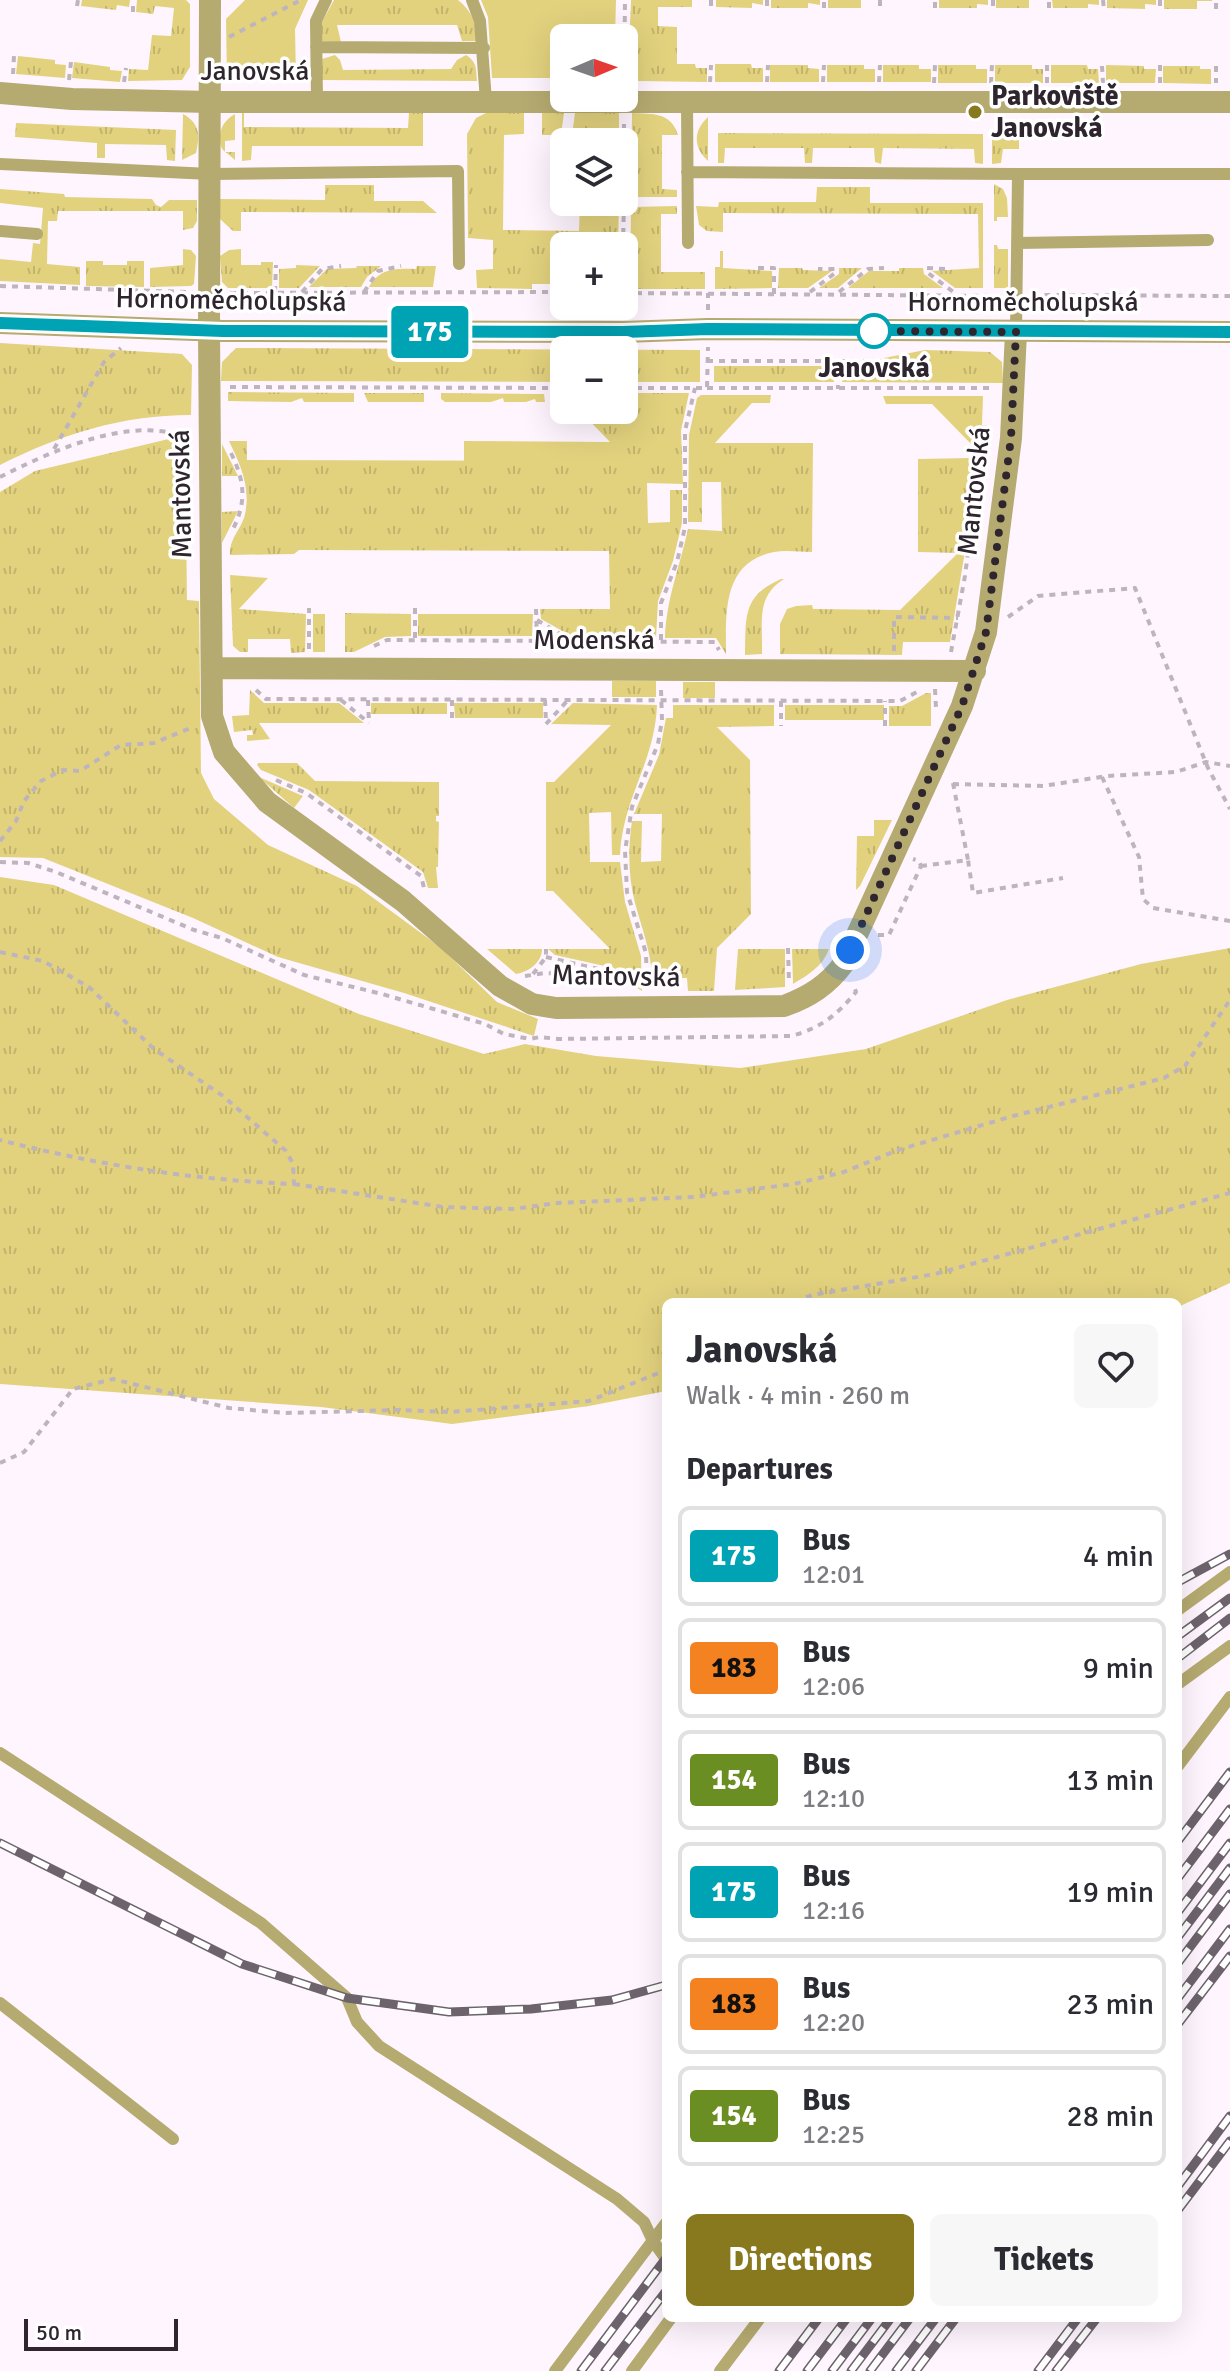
<!DOCTYPE html>
<meta charset="utf-8">
<style>
:root{--surface:#fff;--page:#f7f7f7;--text:#2b2b33;--muted:#7c7c81;--line:#e1e1e2;--accent:#89791e}
body{margin:0;font-family:Signika,sans-serif;background:var(--page);color:var(--text);height:100vh;display:flex;flex-direction:column;font-size:30px;white-space:nowrap}
*{box-sizing:border-box;margin:0}
p{font-size:26px;color:var(--muted)}
.icon{flex:none;width:44px;height:44px;fill:none;stroke:currentColor;stroke-width:2;stroke-linecap:round;stroke-linejoin:round}
.map{position:relative;flex:1;overflow:hidden}
.details{position:absolute;left:662px;top:1298px;width:520px;height:1024px;display:flex;flex-direction:column;background:var(--surface);border-radius:12px;box-shadow:0 8px 32px #0002}
.details>*{flex:none}
.badge{padding:0 16px;border-radius:6px;font-size:28px;line-height:52px}
.needle{width:52px;rotate:88deg}
.controls{position:absolute;left:550px;top:24px;display:grid;gap:16px}
.controls a{display:grid;place-items:center;width:88px;height:88px;border-radius:12px;background:var(--surface);box-shadow:0 8px 32px #0002;font-size:40px}
.scale{position:absolute;left:24px;bottom:20px;width:154px;box-sizing:border-box;padding-left:8px;border:4px solid #2e252e;border-top:0;font-size:22px;line-height:28px;white-space:nowrap;color:#2e252e;-webkit-text-stroke:6px #fff;paint-order:stroke}
.you{position:absolute;width:40px;height:40px;margin:-20px;border:6px solid #fff;border-radius:50%;background:#1a73e8;box-shadow:0 0 0 12px #1a73e833}
.map>.badge{position:absolute;translate:-50% -50%;box-shadow:0 0 0 4px #fff}
h2{padding:0 24px;font-size:30px;line-height:72px}
.round{display:grid;place-items:center;flex:none;width:84px;height:84px;border-radius:12px;background:var(--page)}
.headline{display:flex;align-items:center;justify-content:space-between;height:136px;padding:0 24px}
h1{font-size:38px;font-weight:700;line-height:60px}
.button{display:flex;gap:16px;margin-top:auto;padding:16px 24px}
.button a{flex:1;height:92px;border-radius:12px;background:var(--accent);color:#fff;font-size:32px;font-weight:700;line-height:92px;text-align:center}
.button a+a{background:var(--page);color:var(--text)}
ul{padding:0;list-style:none}
li{display:flex;align-items:center;gap:24px;height:100px;margin:0 16px 12px;padding:0 8px;border:4px solid var(--line);border-radius:12px}
li div{flex:1}
li b{display:block;font-size:30px}
li em{font-style:normal}
li .badge{min-width:88px;font-weight:700;text-align:center}
.map>svg:first-child{display:block}
.grass{fill:url(#grass-tufts)}
.green{fill:#e2d27e}
.lines{fill:none;stroke-linecap:round;stroke-linejoin:round}
.path{stroke:#beb4bd;stroke-width:4;stroke-dasharray:6 6;stroke-linecap:butt}
.service{stroke:#b5aa70;stroke-width:12}
.minor{stroke:#b5aa70;stroke-width:22}
.tertiary{stroke:#b5aa70;stroke-width:22}
.rail-casing{stroke:#6d636c;stroke-width:9}
.rail{stroke:#fff;stroke-width:6;stroke-dasharray:18;stroke-linecap:butt}
.line-casing{stroke:#fff;stroke-width:18}
.line{stroke:#00a3b4;stroke-width:12}
.walk{stroke:#2e252e;stroke-width:8;stroke-dasharray:0 14.4}
.poi-dot{fill:#89791e;stroke:#fff;stroke-width:3}
.stop-dot{fill:#fff;stroke:#00a3b4;stroke-width:4}
.labels{text-anchor:middle;dominant-baseline:central;stroke-width:7;stroke-linejoin:round;paint-order:stroke}
.street-label{font-size:28px;fill:#2e252e;stroke:#fff}
.poi-label{font-size:28px;font-weight:bold;fill:#2e252e;stroke:#fff;text-anchor:start}
.stop-label{font-size:28px;font-weight:bold;fill:#2e252e;stroke:#fff}
</style>
<div class="map">
<svg width="1230" height="2371" viewBox="0 0 1230 2371">
<defs>
<pattern id="grass-tufts" width="24" height="20" patternUnits="userSpaceOnUse" patternTransform="scale(2)"><rect width="24" height="20" fill="#e2d27e"/><path d="M3 7l-1-3M5 7V3M7 7l1-3M15 17l-1-3M17 17v-4M19 17l1-3" fill="none" stroke="#c2b46d"/></pattern>
</defs>
<rect width="100%" height="100%" fill="#fff5fe"/>
<path class="grass" d="M82,0H130L129,7L117,5L116,10L81,6Z
M137,0H186L190,4V67L182,80L128,81L129,69L148,70L152,35L171,36L174,8L155,6L153,14L136,12Z
M334,0H458C473,12 475,23 479,41H462L457,25H337L341,42L320,41L322,22Z
M631,0H692V7H658V26L677,27V64H695L696,68H707V82L638,81C625,66 631,21 631,0Z
M716,0H763V5L752,3V8L716,7Z
M771,0H820V5L808,3V8H771Z
M828,0H861V8H828Z
M939,0H988V5L977,4V8H939Z
M996,0H1045H1029V8H996Z
M1052,0H1099V5L1088,4V8H1053Z
M1107,0H1156V5L1145,4V9L1107,8Z
M1164,0H1212V1H1197V9H1164Z
M335,55L340,60L343,70L451,69L457,60L466,55C477,62 476,68 477,81L322,80V59Z
M18,56L55,60V64L66,65L65,78L16,74Z
M74,62L110,67V70L122,71L120,82L72,78Z
M715,64H751L752,68H763V82H715Z
M770,65H808V68L819,69V82H770Z
M827,65H864V69H875V82H827Z
M883,65H919V69H931V82H883Z
M938,65H976V69H987V83H938Z
M995,65H1032V69H1043V83H995Z
M1051,65H1087L1088,69H1098L1099,83H1051Z
M1106,65L1144,66V69H1156L1155,83H1106Z
M1163,66H1200V69H1211V84L1163,83Z
M242,112H244V127L408,128L409,112H423V146H252L251,160L242,161Z
M486,113H524V134L504,135L503,230L579,231L580,202H619L618,246H564V284H532V289L477,288L476,270L493,269V240L468,238L467,134L476,118Z
M542,113H564L561,135H542Z
M575,113H619V142H581V135H572Z
M632,113C653,114 671,112 678,135H662V189L677,190V197H631Z
M183,114C200,123 200,136 196,153L182,160Z
M235,114V140L225,141V152H235V160L222,149C217,134 221,122 235,114Z
M708,117V161C693,147 693,131 708,117Z
M16,123L176,130L175,161L167,160L166,145L105,144V158H97V143L15,137Z
M718,133L983,134V164L975,163L974,149L883,148L881,164L875,162L874,148H813L812,163H805L804,148H725L724,163H718Z
M992,134H1019V149H1003L1001,163L992,164Z
M994,184L1003,189L1007,198L1008,217H997V221H994Z
M325,185H374V201H423L437,213L241,212V231H233L220,219L219,199L325,200Z
M817,187H870V203H983V288H955L932,271L979,268L978,214L723,213V232L707,231L699,225L696,206L718,207L719,202H816Z
M0,189L64,194L65,197L152,199L156,205L161,207L169,200H197V221L193,228L183,230V211H58L57,221H48L47,264L80,267V285L0,281V259L31,262L33,243L40,244L43,208L0,203Z
M677,206V214H661V272H705V289H630L631,207Z
M994,245H997L998,249H1008V288H994Z
M183,249L191,250L196,256L194,284L191,286L150,287V268L183,265Z
M241,249V265H261V262H273L272,288H228L222,282L220,256L229,250Z
M720,251H723V268L772,271V288L715,289V267H720Z
M86,261H103V265H127V261H144V287L86,286Z
M296,265L320,266L299,288H279V269L296,268Z
M357,266H381L367,277L361,287H309L327,269L356,268Z
M417,266H436L433,287H369C379,268 397,268 416,269Z
M779,268H802L803,270L832,271L808,288H778Z
M839,268H862L838,288H819L839,274Z
M899,268H923L924,274L943,288H848L869,271H899Z
M0,343L182,354L192,365L191,415C122,415 62,434 0,465Z
M236,348L700,350V382H624V350H564V382L221,381L222,362Z
M925,350L990,352L1002,362L1003,383L842,382V367L857,366L858,372H880L881,366H884V358Z
M714,366H834V382H714Z
M228,392L354,393V402H304L302,398L291,402L228,401Z
M364,393H424V402H368Z
M441,393L544,394L545,402H536L535,399L526,402H504L503,398L491,402H445L441,399Z
M624,393H689L681,431L683,484L647,483L648,523L670,522V490H682V523L673,561L658,601L656,638L573,637L541,619L540,609H610L609,551L299,550L294,554L230,555C229,538 242,529 245,514C251,487 240,464 229,441H247V460L610,461V442L579,410H624Z
M701,395H771L770,403H752L715,443H813L812,552C800,552 786,550 774,552C722,562 726,613 726,654L716,638H665C666,600 680,566 688,529L722,531L721,482H702V522H688L689,435L697,398Z
M883,396H983L982,425L988,426L976,444L965,551L950,642H903L902,655L780,654V624L787,609L796,606L812,605L813,609L900,610L958,553L918,552V459L970,458L971,444L932,404H886Z
M177,437L185,442L187,600L199,601L201,773L214,799L268,845L357,886L440,947L497,1002L538,1019L534,1036L404,993L278,957L193,918L43,858L0,857V492L35,471Z
M222,444L238,476H222Z
M238,511L222,543V512Z
M230,575L268,578L239,609L306,614L305,652L291,653L290,639H248V652H240L233,646Z
M781,579H784C755,597 763,624 762,654L745,655C746,617 742,596 781,579Z
M345,613L411,614V636L385,637L354,652H345Z
M313,614H325V652H313Z
M418,614H533L532,636H418Z
M612,681H656V697H612Z
M683,682H715V698H683Z
M250,690L264,703H339L364,723H259L270,739L247,741V735H253L252,730L234,732L232,716L249,715Z
M926,693H931V726H889V706H902Z
M371,703H447V714H371Z
M454,703H543V718H455Z
M573,703L657,705C655,762 623,797 620,855H612L611,812L589,813L590,862H620L625,902L641,956L642,991L615,973L610,972L609,967L555,955L548,949H610L553,891H546V782H554L611,725L551,724Z
M673,705H774V726L717,727L750,760L751,914L717,948L714,991H688L687,978H652C651,951 642,929 635,903C628,876 628,848 632,821H642L641,862L661,861L662,814H634L659,755L666,718H673Z
M785,705H884V720H785Z
M258,763H297L315,781L439,782V816H436V821L439,822L438,867H436L438,888H428L423,872L309,790L261,770L257,765Z
M259,777L303,796L294,808Z
M874,820H892L860,886L856,890L857,836H874Z
M0,877L54,885L359,1014L484,1054L525,1044L596,1056L740,1068L866,1049L1007,1000L1141,964L1230,948V1283L1178,1307V1302H666V1391L589,1406L452,1424L321,1407L0,1384Z
M487,949H542C542,963 528,972 516,974Z
M738,949H785V987L735,990Z
M792,949H829C823,966 808,975 793,984Z"/>
<path class="green" d="M245,0H308L295,29L296,78L227,80L226,19Z
M481,0H616L615,38H564V78H492L488,17Z
M464,441L610,442V461H464Z"/>
<g class="lines">
<path class="path" d="M711,0V8
M767,0V8
M880,0V8
M993,0V8
M1103,0L1104,9
M1160,0V9
M77,6L78,0
M824,8V0
M935,8V0
M1049,8V0
M1216,9V0
M133,12V0
M229,37L301,0
M1102,66L1103,83
M1216,66V83
M13,74L14,56
M69,80L71,62
M124,82L126,68
M624,82L625,0
M710,82L711,65
M767,82L768,65
M823,82L824,65
M879,82L880,65
M934,83L935,65
M991,83L992,65
M1047,83V65
M1160,83V65
M624,142V120
M623,246L624,202
M758,268H774V294
M945,269L927,268L928,273L956,294
M0,286L189,292
M275,292L276,265
M302,292L322,269L341,266
M364,292L378,271L401,266
M810,292L835,273V269H818
M839,292L868,269L884,268
M230,293L564,292
M624,293L1001,296
M1033,297L1037,295L1230,296
M708,310V293
M707,361H881
M837,361L838,389
M230,387L564,388
M624,388H707L708,347
M707,388H995
M54,449L104,362L121,348
M231,453C245,482 247,502 232,531
M0,477C52,451 133,413 190,439
M415,608V640
M536,609L537,640
M1008,617L1038,596L1135,588L1208,768L1230,809
M537,620L568,639
M661,640V603L677,562L685,527V431L695,388
M374,646L387,640L715,642L719,650
M309,649V608
M894,651V617L958,618
M951,652L965,576L980,458L988,445
M935,689L936,708
M256,690L266,699L900,701L917,692
M341,700L369,723
M368,700L369,723
M452,700V724
M545,700L546,722
M781,701V726
M546,724L568,700
M885,726V701
M1102,777L1139,857L1143,899L1153,908L1230,921
M276,780L306,793L421,876L425,892
M953,783L968,860
M953,784L1043,786L1107,776L1176,772L1206,762L1230,766
M0,841L16,821L24,801L41,781L63,770L80,771L121,745L154,743L193,727
M0,862L28,863L56,872L194,930L222,938L304,975L382,994L485,1024L504,1034L530,1039L540,1037L558,1039L791,1036C821,1028 837,1015 856,992L853,984
M921,866L968,860L973,893L1063,878
M878,935H889L921,866L919,861L913,859
M788,948L789,983
M0,952L43,961L89,987L154,1049L223,1096L286,1151L293,1164L294,1184C194,1180 97,1165 0,1140
M546,957L598,969L609,975
M533,974L546,957V949
M525,976L545,973L611,976L625,985
M647,987L646,953L627,892L625,851L632,807L658,744L662,720L661,689
M294,1184L443,1207L514,1209L557,1203L694,1197L754,1189L794,1184L844,1172L898,1150L1013,1116L1164,1078L1185,1066L1230,1000
M795,1302L812,1295L935,1274L1230,1193
M0,1463L24,1452L73,1389L113,1379L229,1408L285,1413L399,1410L451,1412L589,1401L666,1370"/>
<path class="service" d="M472,0L480,21L486,101
M316,47L484,48
M317,101L316,21L326,0
M687,102L688,243
M0,164L210,174L458,171L459,264
M687,172L1018,174L1016,332
M1018,174H1230
M0,231L37,234
M1017,243L1208,240
M1178,1610L1230,1572
M1178,1684L1230,1646
M0,1753L261,1923L347,1998L357,2022L379,2046L617,2199L644,2222L653,2241L666,2259
M1178,1766L1230,1697
M0,2003L173,2139
M555,2371L666,2223
M632,2371L671,2318
M720,2371L760,2318"/>
<path class="minor" d="M210,0L209,331L212,716L224,752L267,802L403,901L500,986L532,1004L556,1008L784,1006C809,997 828,985 844,963L962,706L986,632L1011,438L1016,332
M0,93L72,99L211,102H1230
M212,668L975,671"/>
<path class="tertiary" d="M0,323L223,331L623,332L708,329L1230,332"/>
<g class="rail-casing">
<path id="rail" d="M1178,1582L1230,1554
M1178,1636L1230,1598
M1178,1658L1230,1618
M1178,1841L1230,1772
M0,1843L242,1964L347,1998L449,2012L531,2009L612,2000L666,1985
M1178,1878L1230,1809
M1178,1912L1230,1843
M1178,1937L1230,1868
M1178,1963L1230,1894
M1178,1998L1230,1929
M1178,2024L1230,1956
M1178,2186L1230,2116
M1178,2210L1230,2141
M581,2371L666,2258
M605,2371L666,2291
M779,2371L819,2318
M807,2371L847,2318
M832,2371L872,2318
M851,2371L891,2318
M870,2371L910,2318
M896,2371L936,2318
M916,2371L956,2318
M1038,2371L1078,2318
M1056,2371L1097,2318"/>
</g>
<use href="#rail" class="rail"/>
</g>
<g class="lines">
<g class="line-casing">
<path id="line" d="M0,323L223,331L623,332L708,329L1230,332"/>
</g>
<use href="#line" class="line"/>
<path class="walk" d="M850,950L962,706L986,632L1011,438L1016,332L862,331H874"/>
</g>
<circle class="poi-dot" cx="975" cy="112" r="8"/>
<circle class="stop-dot" cx="874" cy="331" r="16"/>
<g class="labels">
<g class="street-label">
<text x="255" y="71">Janovská</text>
<text transform="translate(231 300) rotate(1)">Hornoměcholupská</text>
<text x="1023" y="302">Hornoměcholupská</text>
<text transform="translate(974 491) rotate(-84)">Mantovská</text>
<text transform="translate(181 494) rotate(-91)">Mantovská</text>
<text x="594" y="640">Modenská</text>
<text transform="translate(616 976) rotate(1)">Mantovská</text>
</g>
<g class="poi-label">
<text x="991" y="96">Parkoviště<tspan x="991" dy="32">Janovská</tspan></text>
</g>
<g class="stop-label">
<text x="874" y="368">Janovská</text>
</g>
</g>
</svg>
<div class="controls">
<a><svg class="needle" viewBox="-14 -14 28 28"><path d="M0-13l5 13h-10z" fill="#e53935"/><path d="M0 13l5-13h-10z" fill="#7c7c81"/></svg></a>
<a><svg class="icon" aria-label="layers" viewBox="0 0 24 24"><path d="M12 4l9 5-9 5-9-5zM3 14l9 5 9-5"/></svg></a>
<a>+</a>
<a>−</a>
</div>
<div class="scale">50 m</div>
<div class="you" style="left:850px;top:950px"></div>
<b class="badge" style="left:430px;top:332px;background:#00a3b4;color:#fff">175</b>
<section class="details">
<div class="headline"><div><h1>Janovská</h1><p>Walk · 4 min · 260 m</p></div><a class="round"><svg class="icon" aria-label="heart" viewBox="0 0 24 24"><path d="M12 20l-8-8c-3-5 5-10 8-4 3-6 11-1 8 4z"/></svg></a></div>
<h2>Departures</h2>
<ul>
<li><span class="badge" style="background:#00a3b4;color:#fff">175</span><div><b>Bus</b><p>12:01</p></div><em>4 min</em></li>
<li><span class="badge" style="background:#f58220;color:#111">183</span><div><b>Bus</b><p>12:06</p></div><em>9 min</em></li>
<li><span class="badge" style="background:#6b8e23;color:#fff">154</span><div><b>Bus</b><p>12:10</p></div><em>13 min</em></li>
<li><span class="badge" style="background:#00a3b4;color:#fff">175</span><div><b>Bus</b><p>12:16</p></div><em>19 min</em></li>
<li><span class="badge" style="background:#f58220;color:#111">183</span><div><b>Bus</b><p>12:20</p></div><em>23 min</em></li>
<li><span class="badge" style="background:#6b8e23;color:#fff">154</span><div><b>Bus</b><p>12:25</p></div><em>28 min</em></li>
</ul>
<div class="button"><a>Directions</a><a>Tickets</a></div>
</section>
</div>
